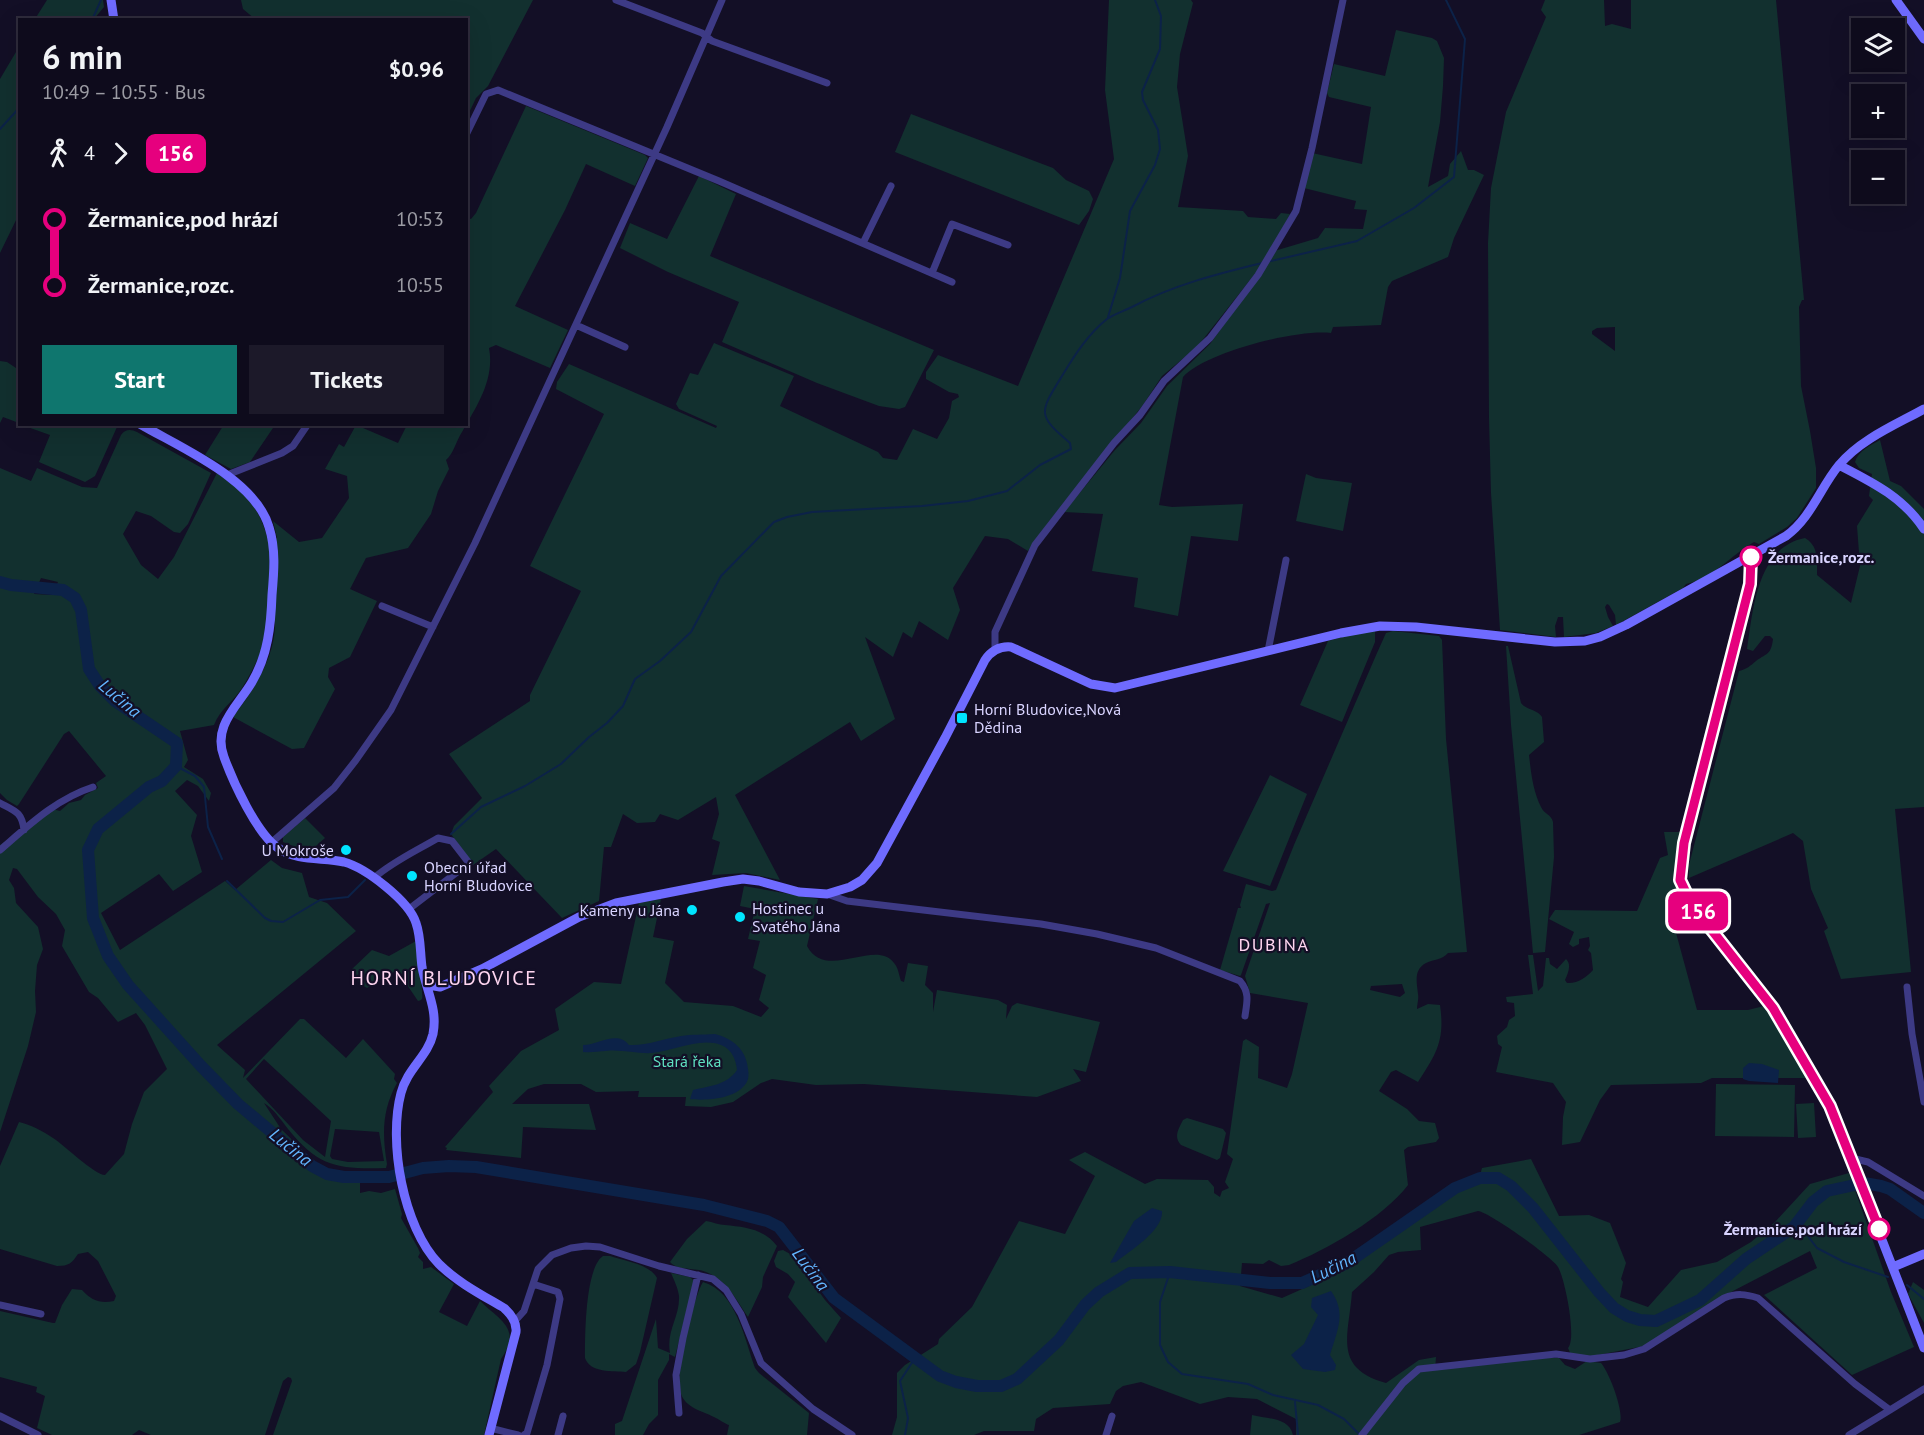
<!DOCTYPE html>
<meta charset="utf-8">
<style>
:root{--surface:#0e0b1c;--page:#1c1929;--text:#f1f3f6;--muted:#9b9ba3;--line:#2e2b3b;--accent:#0f766e}
body{margin:0;font-family:"PT Sans",sans-serif;background:var(--page);color:var(--text);height:100vh;display:flex;flex-direction:column;font-size:22px;white-space:nowrap}
*{box-sizing:border-box;margin:0}
p{font-size:20px;color:var(--muted)}
.icon{flex:none;width:33px;height:33px;fill:none;stroke:currentColor;stroke-width:2;stroke-linecap:round;stroke-linejoin:round}
.map{position:relative;flex:1;overflow:hidden}
.panel{position:absolute;left:18px;top:18px;width:450px;height:408px;display:flex;flex-direction:column;background:var(--surface);border-radius:0px;box-shadow:0 6px 24px #0002,0 0 0 2px var(--line)}
.panel>*{flex:none}
.badge{padding:0 12px;border-radius:9px;font-size:21px;line-height:39px}
.controls{position:absolute;left:1851px;top:18px;display:grid;gap:12px}
.controls a{display:grid;place-items:center;width:54px;height:54px;border-radius:0px;background:var(--surface);box-shadow:0 6px 24px #0002,0 0 0 2px var(--line);font-size:30px}
.map>.badge{position:absolute;translate:-50% -50%;box-shadow:0 0 0 3px #fff}
.legs{display:flex;align-items:center;gap:9px;height:66px;padding:0 24px;font-size:20px}
.legs p{margin-inline-start:auto}
.head{display:flex;align-items:center;justify-content:space-between;height:102px;padding:0 24px}
h1{font-size:33px;font-weight:600;line-height:45px}
.button{display:flex;gap:12px;margin-top:auto;padding:12px 24px}
.button a{flex:1;height:69px;border-radius:0px;background:var(--accent);color:#fff;font-size:24px;font-weight:600;line-height:69px;text-align:center}
.button a+a{background:var(--page);color:var(--text)}
ul{padding:0 24px;list-style:none}
li{display:flex;align-items:center;gap:21px;height:66px;font-size:22px}
li i{display:grid;place-items:center;width:9px;height:100%;margin:0 8px;background:currentColor}
li i::after{content:'';width:15px;height:15px;margin:-8px;border:4px solid;border-radius:50%;background:var(--surface)}
li p{margin-inline-start:auto}
li:first-child i{background:linear-gradient(#0000 50%,currentColor 0)}
li:last-child i{background:linear-gradient(currentColor 50%,#0000 0)}
.map>svg:first-child{display:block}
.green{fill:#12302f;fill-rule:evenodd}
.water{fill:#0c2248}
.lines{fill:none;stroke-linecap:round;stroke-linejoin:round}
.stream{stroke:#0c2248;stroke-width:2}
.river{stroke:#0c2248;stroke-width:12}
.street{stroke:#3d3a85;stroke-width:7}
.secondary{stroke:#6f6bff;stroke-width:9}
.line-1-casing{stroke:#fff;stroke-width:14}
.line-1{stroke:#e6007e;stroke-width:9}
.stop-1-dot{fill:#fff;stroke:#e6007e;stroke-width:3}
.poi-dot{fill:#00e5ff;stroke:#130f26;stroke-width:2}
.labels{text-anchor:middle;dominant-baseline:central;stroke-width:4.5;stroke-linejoin:round;paint-order:stroke}
.stop-label{font-size:16px;font-weight:bold;fill:#d9d4ff;stroke:#130f26;text-anchor:start}
.poi-label{font-size:16px;fill:#d9d4ff;stroke:#130f26;text-anchor:start}
.park-label{font-size:16px;fill:#5fe0c0;stroke:#130f26}
.water-label{font-size:18px;font-style:italic;fill:#62b6ff;stroke:#130f26}
.neighbourhood-label{font-size:18px;letter-spacing:1.5px;fill:#ffd6f0;stroke:#130f26}
.quarter-label{font-size:20px;letter-spacing:1.5px;fill:#ffd6f0;stroke:#130f26}
</style>
<div class="map">
<svg width="1924" height="1435" viewBox="0 0 1924 1435">
<rect width="100%" height="100%" fill="#130f26"/>
<path class="green" d="M47,0H103L104,7L94,19H35Z
M241,0H533L488,86L476,98L467,117L466,20L255,19L243,9Z
M1109,0H1191L1193,3L1180,54L1177,87L1188,156L1178,207L1243,211L1248,217L1276,219L1281,213L1290,214L1271,252L1318,238L1325,228L1363,229L1367,210L1354,209L1356,201L1304,188L1312,153L1362,164L1371,107L1329,97L1327,93L1334,64L1385,76L1396,30L1432,38L1437,41L1444,58L1443,86L1440,122L1428,187L1448,176L1450,164L1461,151L1468,170H1474L1484,175L1454,238L1448,257L1392,281L1388,287L1381,325L1333,327L1331,333C1297,329 1206,352 1183,377L1159,505L1172,507L1243,504L1238,541L1191,536L1178,616L1134,607L1138,578L1092,571L1103,514L1064,512L1115,450L1141,423L1167,386L1210,344L1259,276L1254,275L1197,347L1162,376L1143,405L1051,519L1028,551L1008,539L985,536L953,588L960,610L948,640L919,621L912,638L903,632L893,657L865,637L895,719L861,741L850,722L735,795L780,880L746,873L712,875L720,842L712,839L719,814L716,797L678,820L660,814L655,822L637,823L623,814L611,847H604L599,901L562,918L496,849L473,865L451,834L454,826L482,798L449,754L530,701V695L581,591L530,566L604,414L556,389L557,382L569,364L716,428L717,426L679,409L676,404L690,373L698,375L714,343L794,376L780,406L878,452L883,458L897,460L913,429L937,439L949,418L952,401L959,397L958,394L949,392L926,379V372L938,355L1018,386L1114,159L1105,90Z
M1545,0H1604L1605,26L1612,24L1631,29V0H1776L1804,300H1802L1799,307L1801,386L1810,431L1816,468V488L1797,518L1787,527L1759,544L1754,542C1732,554 1713,579 1686,584L1683,588L1616,625L1615,615L1609,605L1607,604L1605,607L1608,617L1613,626L1596,633L1564,637L1563,617H1558L1555,626L1556,637L1500,630L1491,493L1489,418L1488,243L1491,188L1506,112L1546,17L1541,10ZM1615,327V351L1592,334V331L1597,328Z
M19,47V214L0,253V79Z
M526,106L645,155L648,158L635,186L586,164L565,210L515,306L568,330L550,368L496,345L489,348C495,379 477,406 462,432C456,441 454,453 446,460L449,469L438,491L431,514L408,548L366,558L350,589L377,601L350,657L329,668L328,677L335,689L304,748L292,749L233,717C254,689 276,657 275,621C265,644 255,667 242,688C233,702 220,709 214,725L180,731L188,760L184,767L203,779L211,793L209,801L198,786L187,780L175,791L197,815L191,836L202,872L173,891L159,874L101,913L120,950L225,881L235,890L271,860L282,868L302,873L309,897L327,903L356,931L217,1045L245,1070L243,1078L300,1019H304L346,1058L363,1039L395,1074L394,1079L397,1083C382,1110 382,1134 387,1164L386,1168C339,1169 319,1168 288,1129C281,1120 273,1108 264,1103L281,1129L322,1169L360,1176V1193L369,1191L381,1193L395,1189L402,1214L401,1218L418,1248L420,1253L418,1257L423,1262V1269L431,1267L454,1284L439,1312L467,1326L480,1301C501,1321 522,1329 501,1359L484,1435H273L292,1381L291,1378L288,1377L283,1381L265,1435H151L139,1430L132,1435H52L37,1428L45,1396L36,1392L37,1387L0,1377V1311L53,1323H55L62,1305L72,1289L82,1290C91,1300 100,1304 114,1301L116,1296L98,1261L88,1252L78,1254C72,1263 69,1266 57,1266L0,1249V1166L19,1122C31,1125 43,1131 53,1138C64,1145 95,1175 105,1175L124,1154L132,1124L144,1092L167,1069L145,1025L136,1013L118,1022L98,998L89,992L62,946L65,930L56,914L38,897L17,869L13,868L9,880L14,888L16,903L38,927L43,949L37,965L35,991L36,1012L28,1046L0,1132V845L52,809L60,811L69,803L81,800L85,795L98,788L96,783L106,776L69,731L64,734L19,804L17,806L7,800L0,793V468L31,481L37,468L82,487L97,488L121,435C125,429 131,429 137,432L211,473L188,524L180,533L174,532L151,516L136,511L123,534L141,565L158,579L174,557L217,473C245,493 259,506 268,540L277,538L273,521L299,542L322,538L349,498L347,476L325,469L339,444L344,447L356,425L398,443L407,425L466,424L467,218L471,219L476,213ZM41,578L58,582L52,595L34,594ZM264,1059L331,1121L325,1157L303,1140L246,1079ZM335,1129L379,1132L384,1161L348,1162L332,1159L330,1156Z
M911,114L1053,168L1066,180L1089,191L1093,199L1089,211L1079,225L895,152Z
M699,176L736,194L710,256L934,350L905,407L899,409L879,406L817,383L722,342L739,302L668,272L620,248L630,223L667,239Z
M0,361L7,362L19,370V423L3,417L0,423Z
M117,425V427L95,476L85,482L39,462L50,435L22,425Z
M221,425L275,424V425L250,462L231,469L205,455L223,426Z
M1880,440L1890,481L1901,486L1924,509V807L1895,809L1911,972L1841,979L1824,931L1828,928L1811,889L1803,841L1793,833L1689,878V865L1739,671C1747,669 1750,666 1756,661C1767,653 1771,655 1773,639L1770,636H1765L1753,651L1747,649C1753,610 1757,547 1805,538C1819,546 1817,561 1817,575L1851,603L1860,566L1857,526L1873,500L1869,496L1872,474L1859,468L1855,462C1858,451 1871,445 1880,440Z
M1306,474L1316,478L1352,483L1343,531L1296,521Z
M1375,630V642L1342,722L1300,705L1328,641L1360,632Z
M1393,631L1439,636L1442,640L1446,739L1467,952L1448,953C1442,960 1434,959 1426,963C1413,970 1417,983 1418,994C1419,999 1417,1004 1417,1009L1428,1004L1440,1005C1445,1040 1437,1053 1418,1082L1396,1070L1391,1072L1379,1091L1407,1109L1419,1121L1435,1123L1439,1138L1436,1142L1408,1147L1404,1150L1408,1185C1383,1218 1326,1250 1289,1265L1281,1266L1269,1260L1263,1264L1242,1263L1240,1286L1282,1298L1345,1270L1464,1185L1479,1179L1482,1168L1531,1159L1559,1216L1589,1215L1610,1223L1626,1263L1621,1279L1623,1282L1620,1297L1648,1307L1681,1270L1717,1262L1751,1242L1775,1222L1810,1184L1849,1173L1891,1292L1914,1347L1852,1375L1764,1295L1817,1268L1810,1251L1733,1291L1644,1346L1593,1356L1571,1355L1568,1348C1577,1338 1565,1279 1558,1267C1552,1257 1489,1212 1478,1211L1420,1227L1421,1250L1398,1252L1389,1255L1374,1272L1352,1292C1349,1335 1332,1368 1386,1383L1419,1360L1436,1357L1435,1370L1537,1358H1559L1565,1365L1575,1369L1587,1361L1601,1363C1609,1372 1624,1411 1620,1422L1579,1435H1296V1419L1257,1399L1228,1397L1200,1404L1141,1382L1123,1386L1116,1391L1110,1404L1053,1408L1036,1419L1034,1431H984L974,1435H892L897,1417V1373L905,1365L938,1344L939,1339L972,1307L1019,1221L1065,1234L1095,1176L1069,1160L1085,1152L1145,1184L1157,1179L1208,1180L1214,1187V1193L1220,1197L1222,1191L1229,1188L1225,1182L1233,1159L1227,1154L1243,1041L1246,1039L1259,1047L1258,1078L1287,1088L1292,1074L1308,1003L1250,993L1245,976L1270,903L1266,904L1241,975L1240,976L1220,970L1238,908H1241L1240,905L1246,884L1272,891L1276,890L1294,845L1377,653L1386,633ZM1402,984L1405,993L1400,997L1370,990L1371,986Z
M1506,646H1508L1521,703C1526,710 1537,709 1542,717L1544,742L1529,755C1531,773 1533,791 1541,807C1544,814 1551,814 1553,822L1554,857L1545,952L1533,953L1511,725Z
M1270,775L1307,794L1270,886L1223,871Z
M305,818L325,838L309,852L283,842V837Z
M1664,832H1682L1675,858L1677,892L1666,896L1697,1010H1748L1764,1006L1806,1078H1712L1701,1083L1611,1085L1600,1100L1580,1142L1562,1145L1563,1117L1566,1102L1553,1083L1496,1072L1502,1047L1498,1044L1497,1036L1507,1027L1509,1020L1515,1016L1514,1003L1507,1002L1506,997L1533,994L1528,955H1533L1538,991L1543,986L1546,958H1549L1550,964L1557,969L1566,959C1572,965 1568,973 1565,980L1567,983C1577,984 1587,977 1593,970L1591,953L1588,950L1590,946L1589,937L1579,939V944L1573,947L1569,944L1574,932L1549,919L1555,910L1637,911L1660,858L1668,855Z
M744,886L818,899L807,946C826,982 875,938 894,963C898,967 899,975 901,981L904,982L908,963L928,966L925,985L933,993V1012L937,990L998,1000L1007,1005L1006,1019L1012,1006L1017,1003L1100,1022L1086,1072L1073,1069L1081,1081L1037,1097L864,1084L816,1085L772,1079L761,1083L733,1102L711,1107L685,1106L686,1097H638L639,1091L596,1092L581,1084H544L528,1089L512,1104H589L596,1130L523,1127L521,1158L446,1150L447,1148L445,1147L493,1092L489,1086L521,1051L559,1030L555,1009L594,982L621,984L639,903L661,899L653,937L674,941L665,983L684,1002L733,1006L761,1017L769,1008L759,1000L766,975L753,968L760,941L748,939L755,909L740,906Z
M416,941C417,950 424,996 422,999C421,1000 419,1001 418,1001L397,970L367,988L360,984L351,970L372,950L389,956Z
M1716,1084L1795,1085L1794,1137L1715,1136Z
M1814,1103L1816,1137L1798,1138L1796,1104Z
M1187,1118L1223,1129L1226,1133L1220,1158L1217,1160L1181,1145C1173,1137 1179,1128 1183,1120Z
M706,1221C713,1222 719,1225 725,1225C745,1227 764,1229 777,1246L763,1277L762,1287L748,1317C736,1300 728,1281 706,1272C695,1267 679,1272 670,1262L687,1239Z
M783,1250L792,1255L825,1300L841,1318L826,1343L788,1297L795,1282L788,1274L776,1267L774,1261L778,1251Z
M603,1256H610C624,1261 650,1264 657,1278L640,1352L636,1364L626,1372C613,1371 590,1373 585,1358C585,1337 585,1268 603,1256Z
M671,1273L690,1277L694,1281L675,1357L669,1354V1360L658,1380V1415L649,1424L643,1435H615V1424L622,1421L656,1319L658,1348L670,1353C666,1330 680,1317 679,1296C678,1288 674,1280 671,1273Z
M703,1282C736,1291 745,1340 755,1368L759,1373L809,1413L807,1435H727L729,1425C725,1424 719,1419 714,1417C702,1411 686,1408 681,1394C674,1377 693,1298 703,1282Z
M1913,1282L1924,1290V1323L1908,1294Z
M1252,1415C1267,1419 1289,1417 1293,1435H1250Z"/>
<path class="water" d="M715,1034C733,1039 746,1049 748,1069C749,1075 749,1081 744,1086C733,1099 705,1101 690,1099L693,1090C710,1086 727,1085 737,1070C736,1060 732,1049 721,1045C700,1037 673,1051 652,1053C637,1054 621,1049 606,1051C598,1051 592,1053 583,1052V1045C599,1045 617,1030 629,1045C646,1046 663,1039 681,1036C692,1034 703,1035 715,1034Z
M1749,1063L1762,1064L1779,1070L1778,1083L1749,1081L1743,1079V1068Z
M1152,1208L1162,1211C1164,1230 1130,1251 1116,1262L1110,1263L1134,1221Z
M1331,1291C1347,1313 1337,1331 1330,1355L1336,1365L1335,1370L1325,1372L1303,1369L1291,1355L1304,1344L1318,1315L1311,1307L1312,1298Z"/>
<g class="lines">
<path class="stream" d="M92,20L101,0
M0,129L20,107
M1267,262L1357,241L1414,208L1454,177L1465,39L1446,0
M1108,317L1120,278L1130,211L1155,165L1160,149L1158,130L1143,100L1142,92L1160,49L1161,16L1155,0
M176,766L195,776L204,787L208,827L222,859
M451,834L481,807L525,786L561,764L589,737L607,723L623,706L635,679L660,661L691,632L721,576L774,522L787,517L812,512L922,506L968,501L1007,491L1040,465L1071,449L1070,443C1037,415 1039,413 1062,376C1074,356 1088,334 1107,319C1114,314 1124,311 1132,307C1173,285 1217,274 1262,263
M227,881L265,918L271,921L283,922L320,900L348,897L365,880
M1794,1227L1807,1235L1817,1248L1844,1262L1888,1277
M1170,1272L1160,1302V1345L1168,1362L1182,1374L1248,1384L1273,1395L1318,1405L1344,1419L1360,1435
M1907,1285L1924,1299
M1295,1402L1298,1435
M905,1435L908,1418L900,1381L915,1358"/>
<path class="river" d="M0,582L11,585L63,590L75,598L81,610L89,669L100,686L115,701L177,743L176,766L162,781L149,787L98,829L88,850L93,918L108,956L128,985L201,1066L238,1104L312,1166L327,1174L344,1177H389L423,1168L449,1166L476,1167L704,1205L767,1221L779,1227L834,1298L940,1376L956,1382L977,1386H1001L1017,1379L1059,1340L1085,1305L1099,1292L1130,1273L1170,1272L1270,1283H1302L1347,1263L1455,1188L1480,1178H1498L1511,1186L1533,1208L1599,1292L1614,1308L1627,1316L1640,1320L1656,1321L1700,1300L1746,1259L1794,1227L1813,1202L1827,1191L1864,1183L1881,1186L1890,1189L1924,1213"/>
<path class="street" d="M616,0L702,33L712,41L827,83
M466,135L486,94L498,90L719,181L952,282
M863,243L891,186
M932,273L952,224L1008,245
M576,325L625,347
M227,475L282,453L293,446L308,424
M382,606L433,627
M995,649V632L1035,545L1114,443L1140,415L1164,381L1210,338L1258,275L1296,211L1312,148L1343,0
M1268,651L1286,560
M0,803C15,811 22,812 24,830
M271,843L334,788L356,760L391,710L475,543L667,127L722,0
M0,850C28,826 56,799 93,787
M374,878C392,862 416,851 438,838L452,841L469,863L409,909
M827,894L847,901L1041,924L1097,934L1156,948L1240,981C1250,993 1247,1002 1245,1016
M1907,987L1912,1034L1924,1102
M1851,1158L1868,1162L1924,1196
M0,1305L41,1314
M515,1321L524,1311L538,1269L552,1255L571,1248L586,1246L600,1247L659,1266L713,1279L726,1290L741,1314L761,1363L813,1409L852,1435
M679,1413L676,1375L683,1338L698,1275
M0,1416L38,1435
M490,1428L518,1435
M524,1435L527,1433L547,1365L560,1299L558,1292L533,1284
M558,1435L563,1416
M1106,1435L1112,1416
M1362,1435L1403,1383L1419,1369L1556,1354L1590,1359L1624,1355L1644,1349L1724,1298C1737,1293 1745,1294 1758,1298L1855,1384L1890,1410L1924,1389
M1849,1435L1890,1410"/>
<path class="secondary" d="M111,0L114,20
M1896,0L1924,39
M140,424C181,448 255,479 269,527C276,549 274,572 272,595C271,625 268,655 252,682C238,706 212,726 224,757C233,782 257,834 278,848C298,862 323,857 344,862C366,868 409,901 416,923C421,937 420,952 422,967C426,990 438,1009 433,1034C428,1056 407,1069 401,1093C388,1142 403,1227 439,1264C457,1282 482,1295 504,1308C512,1315 517,1322 516,1332L489,1435
M1839,465C1872,482 1903,497 1924,529
M1751,557L1750,584L1684,843L1681,880L1692,905L1773,1008L1830,1106L1924,1348
M428,985L440,987L482,969L579,917L616,903L723,882L743,879L759,881L799,892L827,894L850,887L862,880L877,863L945,738L985,660C992,650 1000,646 1011,647L1091,684L1115,688L1341,633L1380,626L1416,627L1555,642L1585,641L1600,637L1626,625L1786,536C1811,518 1820,488 1839,465C1861,439 1895,425 1924,409
M1893,1267L1924,1254"/>
</g>
<g class="lines">
<g class="line-1-casing">
<path id="line-1" d="M1751,557L1750,584L1684,843L1680,880L1692,905L1773,1008L1830,1106L1879,1229"/>
</g>
<use href="#line-1" class="line-1"/>
</g>
<g class="stop-1-dot">
<circle cx="1751" cy="557" r="10"/>
<circle cx="1879" cy="1229" r="10"/>
</g>
<g class="poi-dot">
<rect x="956" y="712" width="12" height="12" rx="3"/>
<circle cx="346" cy="850" r="6"/>
<circle cx="412" cy="876" r="6"/>
<circle cx="692" cy="910" r="6"/>
<circle cx="740" cy="917" r="6"/>
</g>
<g class="labels">
<g class="stop-label">
<text x="1768" y="557">Žermanice,rozc.</text>
<text x="1862" y="1229" text-anchor="end">Žermanice,pod hrází</text>
</g>
<g class="poi-label">
<text x="974" y="709">Horní Bludovice,Nová<tspan x="974" dy="18">Dědina</tspan></text>
<text x="334" y="850" text-anchor="end">U Mokroše</text>
<text x="424" y="867">Obecní úřad<tspan x="424" dy="18">Horní Bludovice</tspan></text>
<text x="752" y="908">Hostinec u<tspan x="752" dy="18">Svatého Jána</tspan></text>
<text x="680" y="910" text-anchor="end">Kameny u Jána</text>
</g>
<g class="park-label">
<text x="687" y="1061">Stará řeka</text>
</g>
<g class="water-label">
<text transform="translate(120 698) rotate(40)">Lučina</text>
<text transform="translate(291 1147) rotate(39)">Lučina</text>
<text transform="translate(1333 1267) rotate(-27)">Lučina</text>
<text transform="translate(811 1269) rotate(53)">Lučina</text>
</g>
<g class="neighbourhood-label">
<text x="1274" y="944">DUBINA</text>
</g>
<g class="quarter-label">
<text x="444" y="978">HORNÍ BLUDOVICE</text>
</g>
</g>
</svg>
<div class="controls">
<a><svg class="icon" aria-label="layers" viewBox="0 0 24 24"><path d="M12 4l9 5-9 5-9-5zM3 14l9 5 9-5"/></svg></a>
<a>+</a>
<a>−</a>
</div>
<b class="badge" style="left:1698px;top:911px;background:#e6007e;color:#fff">156</b>
<section class="panel">
<div class="head"><div><h1>6 min</h1><p>10:49 – 10:55 · Bus</p></div><b>$0.96</b></div>
<div class="legs"><svg class="icon" aria-label="walk" viewBox="0 0 24 24"><circle cx="13" cy="4" r="2"/><path d="M13 8l-2 6 4 7M11 14l-3 7M7 12l3-4h3l4 4"/></svg>4<svg class="icon" aria-label="forward" viewBox="0 0 24 24"><path d="M9 5l7 7-7 7"/></svg><b class="badge" style="background:#e6007e;color:#fff">156</b></div>
<ul>
<li><i style="color:#e6007e"></i><b>Žermanice,pod hrází</b><p>10:53</p></li>
<li><i style="color:#e6007e"></i><b>Žermanice,rozc.</b><p>10:55</p></li>
</ul>
<div class="button"><a>Start</a><a>Tickets</a></div>
</section>
</div>
